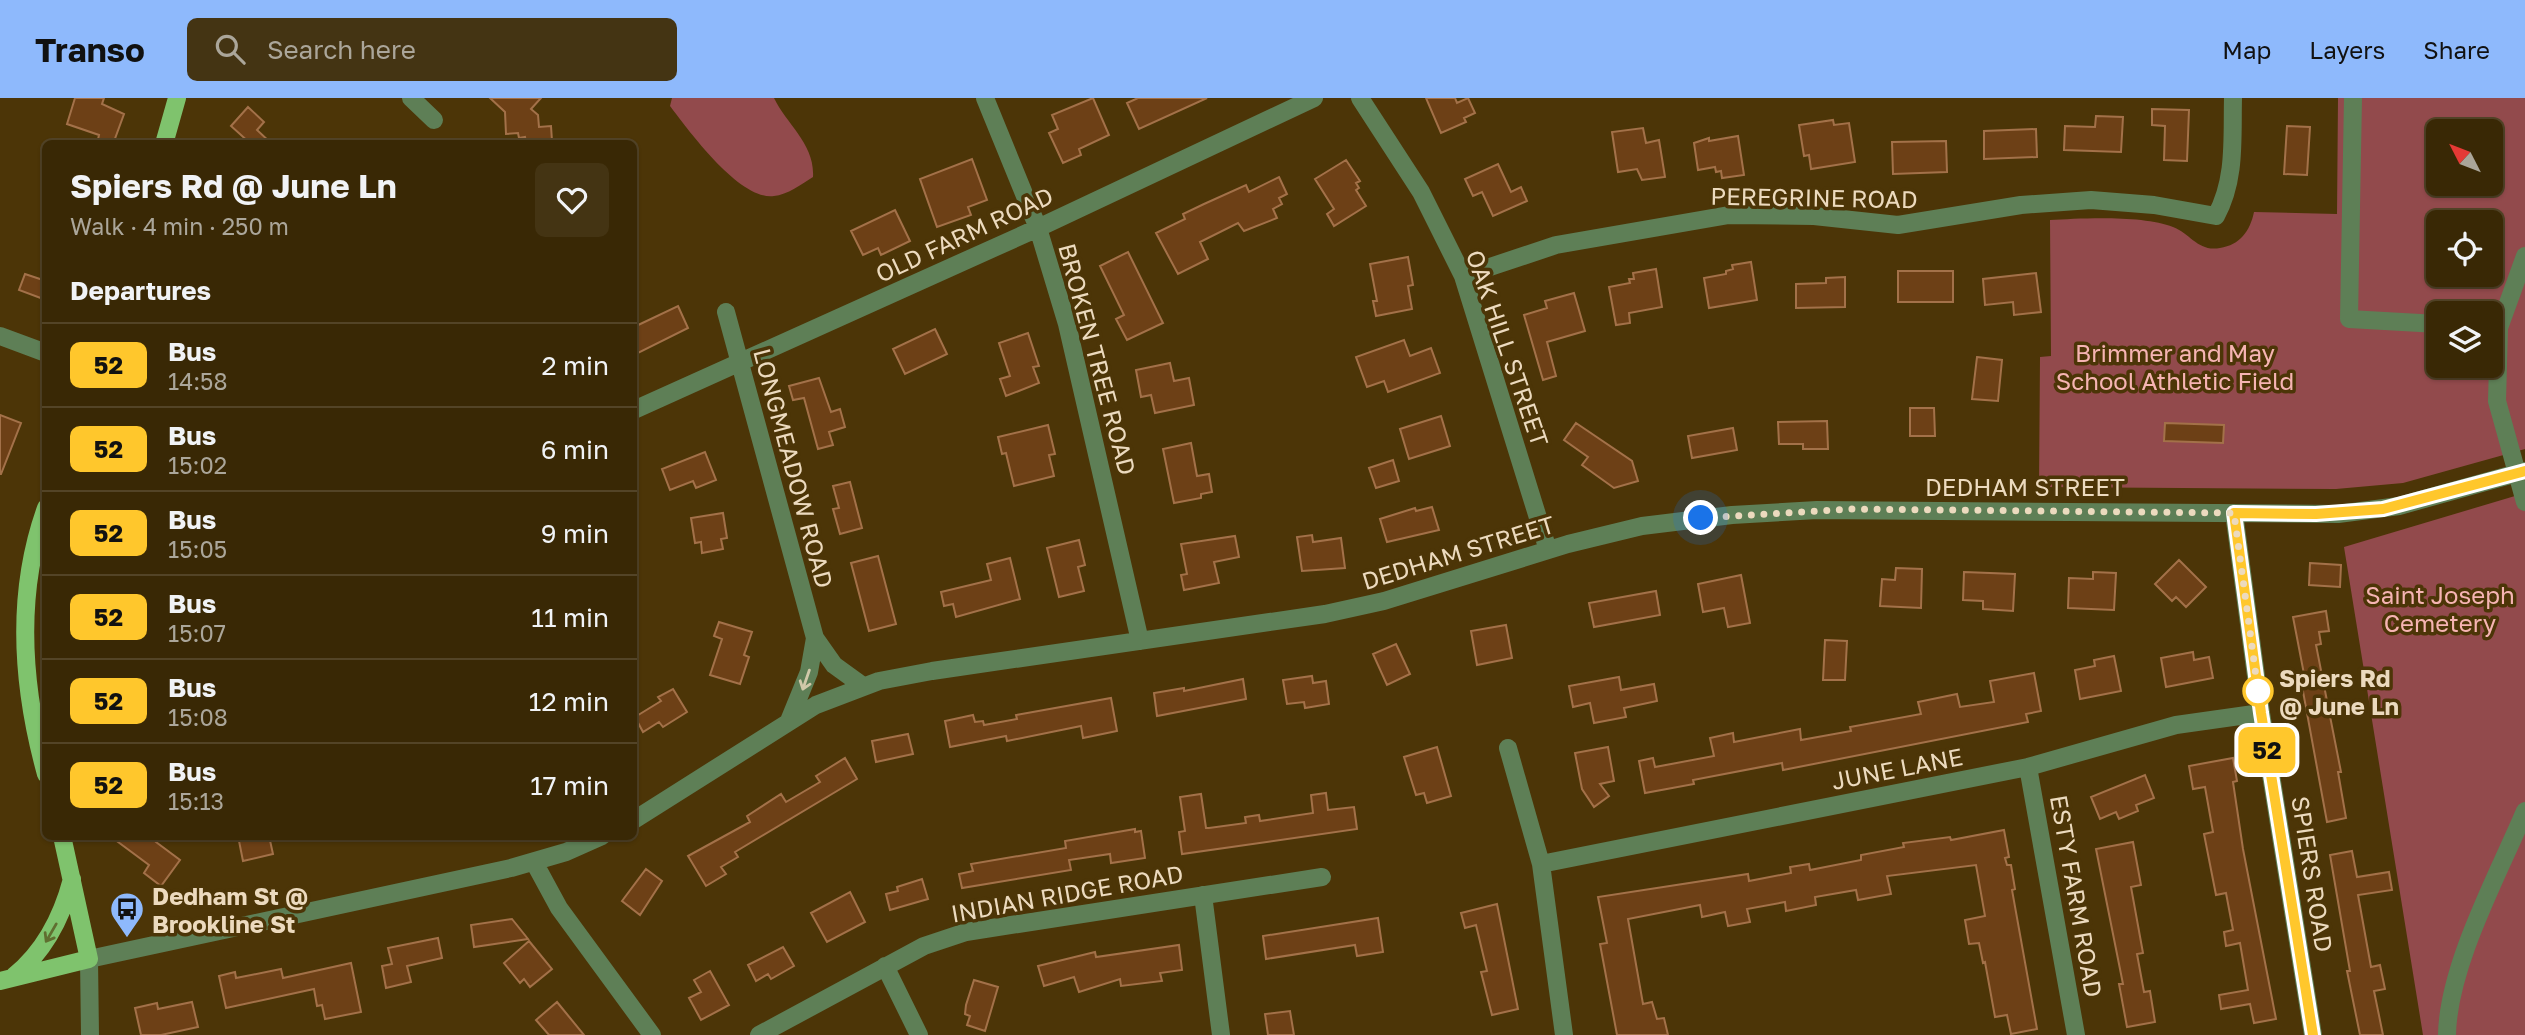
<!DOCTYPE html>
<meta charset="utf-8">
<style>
:root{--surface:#392805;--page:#443413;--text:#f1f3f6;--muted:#aba69a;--line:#534427;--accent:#8eb9fc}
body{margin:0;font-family:"Golos Text",sans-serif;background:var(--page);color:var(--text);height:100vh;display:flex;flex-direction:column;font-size:26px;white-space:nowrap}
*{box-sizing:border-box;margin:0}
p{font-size:23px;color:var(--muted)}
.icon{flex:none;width:38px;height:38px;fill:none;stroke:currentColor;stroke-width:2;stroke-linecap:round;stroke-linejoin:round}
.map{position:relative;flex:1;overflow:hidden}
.details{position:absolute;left:42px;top:42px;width:595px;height:700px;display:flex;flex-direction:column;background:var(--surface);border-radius:10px;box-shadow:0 2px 5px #0004,0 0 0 2px var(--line)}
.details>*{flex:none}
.badge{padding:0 14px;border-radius:10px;font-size:24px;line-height:46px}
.needle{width:46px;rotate:312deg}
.controls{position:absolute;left:2426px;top:21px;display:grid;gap:14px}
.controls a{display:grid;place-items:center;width:77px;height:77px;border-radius:10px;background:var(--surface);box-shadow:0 2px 5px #0004,0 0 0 2px var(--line);font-size:35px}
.you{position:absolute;width:35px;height:35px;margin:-18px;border:5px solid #fff;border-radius:50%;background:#1a73e8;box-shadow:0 0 0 10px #1a73e833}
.map>.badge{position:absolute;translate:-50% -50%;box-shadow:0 0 0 4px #fff}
h2{padding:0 28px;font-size:26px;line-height:63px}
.round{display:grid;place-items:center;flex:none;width:74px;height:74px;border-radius:10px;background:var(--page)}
.summary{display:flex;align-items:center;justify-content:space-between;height:119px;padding:0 28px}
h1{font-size:33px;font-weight:700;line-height:52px}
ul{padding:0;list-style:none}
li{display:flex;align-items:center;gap:21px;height:84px;padding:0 28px;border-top:2px solid var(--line)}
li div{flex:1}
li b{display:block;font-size:26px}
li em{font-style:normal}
li .badge{min-width:77px;font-weight:700;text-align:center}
header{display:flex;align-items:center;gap:42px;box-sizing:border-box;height:98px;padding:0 35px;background:var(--accent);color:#111}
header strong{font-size:33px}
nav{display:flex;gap:38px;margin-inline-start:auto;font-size:24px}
.search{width:490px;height:63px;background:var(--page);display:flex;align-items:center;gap:18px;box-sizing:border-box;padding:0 24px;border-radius:10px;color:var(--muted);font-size:26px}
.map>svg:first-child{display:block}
.green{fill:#924a4c;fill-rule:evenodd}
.building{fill:#6d4016;stroke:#a37149;stroke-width:2}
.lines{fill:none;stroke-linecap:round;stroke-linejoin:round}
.minor{stroke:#5e7f56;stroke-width:18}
.major{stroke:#7fc36d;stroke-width:18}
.oneway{stroke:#d0c8a9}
.oneway2{stroke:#606e30}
.line-casing{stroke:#fff;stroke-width:16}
.line{stroke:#ffc72c;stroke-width:10}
.walk{stroke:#ecdabe;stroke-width:7;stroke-dasharray:0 12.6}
.stop-dot{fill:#fff;stroke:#ffc72c;stroke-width:3.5}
.labels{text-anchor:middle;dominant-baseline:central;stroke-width:7;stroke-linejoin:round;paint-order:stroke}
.street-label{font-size:24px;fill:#ecdabe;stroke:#4c3507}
.park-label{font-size:24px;fill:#f6b4b3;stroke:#4c3507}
.stop-label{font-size:24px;font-weight:bold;fill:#ecdabe;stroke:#4c3507;text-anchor:start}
.poi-label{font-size:24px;font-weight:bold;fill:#ecdabe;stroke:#4c3507;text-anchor:start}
</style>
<header>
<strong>Transo</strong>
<div class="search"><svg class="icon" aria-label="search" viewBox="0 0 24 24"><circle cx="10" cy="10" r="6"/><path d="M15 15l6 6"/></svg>Search here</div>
<nav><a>Map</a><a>Layers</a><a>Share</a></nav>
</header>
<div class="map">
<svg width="2525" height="937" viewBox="0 0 2525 937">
<rect width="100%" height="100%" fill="#4c3507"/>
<path class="green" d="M672,0H774C787,27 815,46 813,79C802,86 787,97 774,98C740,103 689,33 670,8Z
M2338,0H2525V351L2403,385L2336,391L2039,389L2040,259L2051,258L2050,122C2082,120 2144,117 2173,129C2191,136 2198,154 2220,150C2240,147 2250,133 2254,114L2337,116ZM2438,33H2490V86H2438ZM2438,124H2490V177H2438ZM2438,215H2490V268H2438Z
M2525,395V937H2423L2344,449Z"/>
<path class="building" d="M75,0H104L102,6L124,16L113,46H97L99,37L67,26Z
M490,0H541L531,11L538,17L539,29L551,28L552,43L526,44L525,39L519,40L518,35L506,36L505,14Z
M1093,0L1109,37L1079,51L1081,57L1063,65L1049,35L1058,31L1052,17Z
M1138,0H1207L1139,31L1127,5Z
M1426,0H1455L1457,5L1468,0L1475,15L1464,20L1466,24L1441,35Z
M248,9L264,24L257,32L272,46H251L231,28Z
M2152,11L2189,12L2187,63L2164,62L2165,28L2152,27Z
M2096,18L2123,19L2121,54L2064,52L2065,28L2095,29Z
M1833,22L1834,27L1849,25L1855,64L1811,71L1809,57L1804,58L1799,27Z
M2287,28L2310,29L2307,77L2284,76Z
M1643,30L1646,45L1659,42L1665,79L1642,82L1637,71L1618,74L1612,34Z
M2036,31L2037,59L1984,61V33Z
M1738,38L1744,77L1722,80L1721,73L1716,74L1715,69L1698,72L1694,45L1709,40V43Z
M1946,43L1947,74L1893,76L1892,44Z
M972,61L987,102L968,109L971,117L937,129L920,81Z
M1346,62L1360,83L1356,85L1359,90L1356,92L1366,108L1334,128L1327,116L1334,111L1315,81Z
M1498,66L1511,94L1521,89L1527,103L1493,118L1482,94L1473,98L1465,81Z
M1279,79L1287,96L1279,100L1282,106L1273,111L1277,120L1244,133L1238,125L1200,144L1208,161L1178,176L1156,135L1185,121L1183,116L1204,106L1246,87L1249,94Z
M895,112L910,143L881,157L878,150L863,157L851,133Z
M1128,154L1163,225L1127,242L1116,221L1124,217L1100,168Z
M1408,159L1413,187L1408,188L1412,211L1376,218L1373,203H1377L1370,166Z
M1751,164L1757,202L1709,210L1704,180L1726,176V173L1733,171L1732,167Z
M1656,171L1662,209L1629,215L1630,225L1616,227L1609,189L1630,185L1629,181H1634L1633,175Z
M1898,173H1953V204H1898Z
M2036,175L2041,214L2014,217L2013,204L1985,207L1983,181Z
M25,176L46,183V202L19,192Z
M1845,179V209L1796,210V186L1826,185V180Z
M1574,195L1585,233L1547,244L1556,278L1543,282L1524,217L1547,210L1545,203Z
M678,208L688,230L634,257V229Z
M935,231L947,256L905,276L893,251Z
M1028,235L1039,268L1033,269L1039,285L1006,298L1000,281L1010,278L999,245Z
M1404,242L1410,258L1431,250L1440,275L1388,294L1384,283L1367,289L1356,259Z
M1977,259L2002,262L1998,303L1972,301Z
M1170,265L1174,283L1189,280L1194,307L1155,315L1151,297L1141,299L1136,272Z
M819,280L831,314L840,311L845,329L829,334L833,347L818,351L804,300L793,302L789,288Z
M1910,310H1934L1935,338H1910Z
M0,317L21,325L1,376H0Z
M1441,318L1450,348L1409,361L1400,331Z
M1827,323L1828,351H1803V346H1779L1778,324Z
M1576,325L1632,363L1638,383L1614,390L1582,367L1588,359L1564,342Z
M2165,325L2224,327L2223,345L2164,343Z
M1048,327L1055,356L1049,357L1054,378L1014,388L1006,355L1002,356L998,339Z
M1733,330L1737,352L1692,360L1688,338Z
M1191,345L1197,378L1209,376L1212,394L1201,396V400L1174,405L1163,351Z
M705,354L716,382L696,390L693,383L670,392L662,371Z
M1393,362L1399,383L1376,390L1369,370Z
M850,384L862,430L840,436L833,411L839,410L833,388Z
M1432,409L1439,432L1387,444L1380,421L1415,410L1416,413Z
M723,415L727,440L721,441L723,451L702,455L701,444L695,445L691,420Z
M1312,437L1313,444L1341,440L1345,470L1302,473L1297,439Z
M1235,438L1239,459L1214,464L1219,485L1184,492L1181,477L1187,476L1181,446Z
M1079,442L1085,467L1078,469L1084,493L1059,499L1047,450Z
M878,458L896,526L869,533L851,465Z
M1010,460L1020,501L956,519L953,506L944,508L941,494L991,482L987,466Z
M2179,462L2206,489L2186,509L2176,499L2172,503L2155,486Z
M2310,465L2341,467L2340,489L2309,487Z
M1896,470L1922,471L1921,510L1880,508L1882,481L1895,482Z
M1964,474L2015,476L2013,513L1983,511V503L1963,502Z
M2093,474L2116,475L2114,512L2068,510L2069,480L2093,481Z
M1741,477L1750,525L1728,529L1724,510L1703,514L1698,486Z
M1656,493L1660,517L1594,529L1589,505Z
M2326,513L2329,533L2319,534L2321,546L2316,547L2341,674H2338L2346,720L2327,724L2300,577L2304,576L2293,519Z
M719,524L752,534L744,557L749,559L740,586L710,577L722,541L714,538Z
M1506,527L1512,560L1477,567L1471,533Z
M1825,542L1847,543L1845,582H1823Z
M1396,546L1410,576L1387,587L1373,556Z
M2193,554L2194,562L2209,559L2213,580L2166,589L2161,560Z
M2114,558L2121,593L2080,601L2075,572L2095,568L2094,562Z
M2034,575L2041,613L2026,616L2028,624L1783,672L1782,665L1693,682L1694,686L1645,695L1639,663L1653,660L1655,669L1714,658L1710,640L1733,635L1734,644L1800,631L1801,642L1851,633L1850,629L1921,616L1918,604L1957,596L1960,609L1994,604L1990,583Z
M1312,578L1313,585L1326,583L1329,606L1305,610L1304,604L1287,606L1283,582Z
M1619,579L1621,592L1654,586L1657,603L1624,610L1626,619L1594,625L1590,605L1573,609L1569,588Z
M1243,581L1246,601L1157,618L1154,595L1184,590V593Z
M673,591L687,614L663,629L659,624L643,634L635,619L661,603L658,599Z
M1111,600L1117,633L1083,640L1081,628L1007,643L1006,638L950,649L945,623L973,617L975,624L983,623L984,627L1017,621L1016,617Z
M908,636L913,656L876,664L872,643Z
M1437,649L1451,698L1427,705L1424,695L1416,697L1404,659Z
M1608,649L1614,683L1600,686L1609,698L1594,709L1582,691L1575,655Z
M845,660L857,681L735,754L738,759L721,769L726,776L706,788L688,758L750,724L747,718L781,696L786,704L820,684L816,678Z
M2233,660L2237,683L2233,684L2243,751L2276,921L2254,925L2250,906L2221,911L2219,897L2248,892L2240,845L2226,848L2224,834L2233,832L2226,795L2216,797L2204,736L2213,734L2205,689L2193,691L2189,668Z
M2145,677L2154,700L2136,707L2138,713L2119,721L2116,714L2100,721L2091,699Z
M1326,695L1328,712L1354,709L1357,731L1182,756L1179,734L1185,733L1180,699L1201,696L1206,730H1209L1246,725L1245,719L1259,717L1260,723L1313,715L1311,697Z
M1135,731V734L1141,733L1145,760L1111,765L1110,756L1069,762L1071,772L962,790L959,776L973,773L971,766L1066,750L1065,743Z
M2004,732L2009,759L2005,760L2007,767H2011L2015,791L2012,792L2037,931L2011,936L2007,917L1995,919L1985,864L1983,865L1979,845L1969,846L1965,822L1985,818L1976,767L1887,778L1891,796L1858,802L1856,792L1815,799L1816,807L1786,813L1785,804L1747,811L1750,824L1728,828L1725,814L1702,819L1700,807L1628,821L1643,906L1652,904L1657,921L1664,920L1668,937H1617L1600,846L1607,845L1598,799L1748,776L1749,783L1791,775L1790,769L1809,766L1810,772L1861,762V757L1904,749L1903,745L1950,739L1951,742Z
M110,738H160L156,744L180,762L161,788L144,775L149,767Z
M238,738H269L273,756L243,763Z
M2133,744L2141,787L2131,789L2143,855L2137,856L2144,894L2150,893L2155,924L2127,929L2119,886H2123L2096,751Z
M2352,753L2357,779L2389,774L2392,792L2358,797L2371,869L2380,867L2385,891L2374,893L2383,937H2360L2347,873H2350L2330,757Z
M646,771L662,783L640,817L622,803Z
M922,781L928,801L890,812L886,796L898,793L897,789Z
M850,794L865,824L827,844L811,815Z
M1497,806L1518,911L1492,917L1481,874L1487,873L1476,827L1465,830L1461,815Z
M1378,820L1383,854L1357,858L1355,847L1266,861L1263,838Z
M512,821L528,841L474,849L471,827Z
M438,840L442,860L407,868L411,884L386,890L382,868L392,866L388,850Z
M529,843L552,871L530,889L524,881L520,885L504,865Z
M1179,847L1182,872L1160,875L1162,883L1121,888L1120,881L1079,894L1074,879L1044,888L1038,868L1095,854L1096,859Z
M783,849L794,868L771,881L768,876L756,883L748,867Z
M351,865L361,914L325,921L322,907L317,908L314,891L226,910L219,878L235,874L236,880L281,871L283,880Z
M710,873L729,907L701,922L689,900L701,894L694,882Z
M974,882L998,889L985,933L967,927L970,918L965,916L966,907Z
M192,904L198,929L161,937H141L135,910L157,905L158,911Z
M557,904L584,937H549L536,922Z
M1290,913L1294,937H1268L1265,916Z"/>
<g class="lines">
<path class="minor" d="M411,0L434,22
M985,0L1038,130L1067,226L1140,543
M1360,0L1421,94L1463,178L1548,452
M2353,0L2349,221L2438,226
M2525,158L2499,230L2497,303L2525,404
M1463,178L1556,147L1729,117L1814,118L1898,127L2021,107L2091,102L2154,107L2216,118C2236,81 2232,41 2233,0
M726,214L815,540L834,567L863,588
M0,238L46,255
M634,312L1038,130L1314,0
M2234,415L2261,615L2313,937
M789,623L809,574L815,540
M1508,650L1541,766L1564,937
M2028,669L2076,937
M634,722L816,607L879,583L932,573L1325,516L1384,503L1568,446L1642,428L1732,417L1817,412L2338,416L2399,408L2525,373
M534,764L559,810L652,937
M1541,766L2028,669L2176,627L2261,615
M1203,797L1221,937
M885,868L919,937
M90,937L89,861L511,770L566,754L602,738
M759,937L924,848L966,834L1322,779
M2447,937C2448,868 2498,777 2525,713"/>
<path class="major" d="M164,46L177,0
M46,410C15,496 22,589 46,676
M14,878C45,853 62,819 72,781
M0,883L89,861L62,738"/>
</g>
<defs><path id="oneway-shaft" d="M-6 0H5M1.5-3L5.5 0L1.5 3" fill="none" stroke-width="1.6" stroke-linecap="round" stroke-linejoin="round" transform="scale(1.75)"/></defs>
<use class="oneway" href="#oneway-shaft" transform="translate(806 582) rotate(109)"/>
<use class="oneway2" href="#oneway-shaft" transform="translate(51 835) rotate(120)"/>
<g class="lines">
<g class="line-casing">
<path id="line" d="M2313,937L2261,615L2234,415L2316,416L2383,411L2525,373"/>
</g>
<use href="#line" class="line"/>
<path class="walk" d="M1701,420L1851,411L2234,415L2258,593"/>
</g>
<defs>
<g id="bus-pin" transform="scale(1.75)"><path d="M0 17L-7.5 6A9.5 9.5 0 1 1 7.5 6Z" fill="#8eb9fc" stroke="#4c3507"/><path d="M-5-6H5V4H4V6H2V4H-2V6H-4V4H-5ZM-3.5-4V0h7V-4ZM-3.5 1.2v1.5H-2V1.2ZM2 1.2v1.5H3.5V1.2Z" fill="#111"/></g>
</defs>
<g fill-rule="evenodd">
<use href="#bus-pin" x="127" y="811"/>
</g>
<circle class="stop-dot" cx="2258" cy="593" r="14"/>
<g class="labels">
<g class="street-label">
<text transform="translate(1814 99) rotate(1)">PEREGRINE ROAD</text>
<text transform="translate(964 136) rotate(-25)">OLD FARM ROAD</text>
<text transform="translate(1508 250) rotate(71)">OAK HILL STREET</text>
<text transform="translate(1098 261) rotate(75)">BROKEN TREE ROAD</text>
<text transform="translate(794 370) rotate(75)">LONGMEADOW ROAD</text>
<text x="2025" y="388">DEDHAM STREET</text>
<text transform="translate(1458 454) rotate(-17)">DEDHAM STREET</text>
<text transform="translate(1897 670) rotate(-11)">JUNE LANE</text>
<text transform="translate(2313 776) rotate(81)">SPIERS ROAD</text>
<text transform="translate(1067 795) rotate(-10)">INDIAN RIDGE ROAD</text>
<text transform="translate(2077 798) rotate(80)">ESTY FARM ROAD</text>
</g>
<g class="park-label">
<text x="2175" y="254">Brimmer and May<tspan x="2175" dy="28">School Athletic Field</tspan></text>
<text x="2440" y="496">Saint Joseph<tspan x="2440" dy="28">Cemetery</tspan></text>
</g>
<g class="stop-label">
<text x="2279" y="579">Spiers Rd<tspan x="2279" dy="28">@ June Ln</tspan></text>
</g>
<g class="poi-label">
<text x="152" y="797">Dedham St @<tspan x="152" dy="28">Brookline St</tspan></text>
</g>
</g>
</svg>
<div class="controls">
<a><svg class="needle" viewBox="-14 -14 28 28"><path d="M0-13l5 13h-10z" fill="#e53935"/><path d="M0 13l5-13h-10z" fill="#aba69a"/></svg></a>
<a><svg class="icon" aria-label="locate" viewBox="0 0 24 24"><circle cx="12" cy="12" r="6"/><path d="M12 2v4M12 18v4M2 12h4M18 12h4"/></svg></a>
<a><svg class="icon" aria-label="layers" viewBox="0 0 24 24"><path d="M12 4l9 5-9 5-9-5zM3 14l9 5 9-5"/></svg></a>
</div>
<div class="you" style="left:1701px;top:420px"></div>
<b class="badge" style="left:2267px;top:652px;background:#ffc72c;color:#111">52</b>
<section class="details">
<div class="summary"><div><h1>Spiers Rd @ June Ln</h1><p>Walk · 4 min · 250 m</p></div><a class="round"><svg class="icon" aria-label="heart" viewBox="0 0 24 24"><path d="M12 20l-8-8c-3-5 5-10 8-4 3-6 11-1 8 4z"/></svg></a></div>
<h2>Departures</h2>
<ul>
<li><span class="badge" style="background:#ffc72c;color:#111">52</span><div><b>Bus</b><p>14:58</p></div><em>2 min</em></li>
<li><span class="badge" style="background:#ffc72c;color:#111">52</span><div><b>Bus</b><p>15:02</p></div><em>6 min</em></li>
<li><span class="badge" style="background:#ffc72c;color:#111">52</span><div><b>Bus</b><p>15:05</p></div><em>9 min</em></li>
<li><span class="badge" style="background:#ffc72c;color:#111">52</span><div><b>Bus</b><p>15:07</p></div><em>11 min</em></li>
<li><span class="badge" style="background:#ffc72c;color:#111">52</span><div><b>Bus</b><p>15:08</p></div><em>12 min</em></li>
<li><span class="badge" style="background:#ffc72c;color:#111">52</span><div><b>Bus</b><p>15:13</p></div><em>17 min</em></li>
</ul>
</section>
</div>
